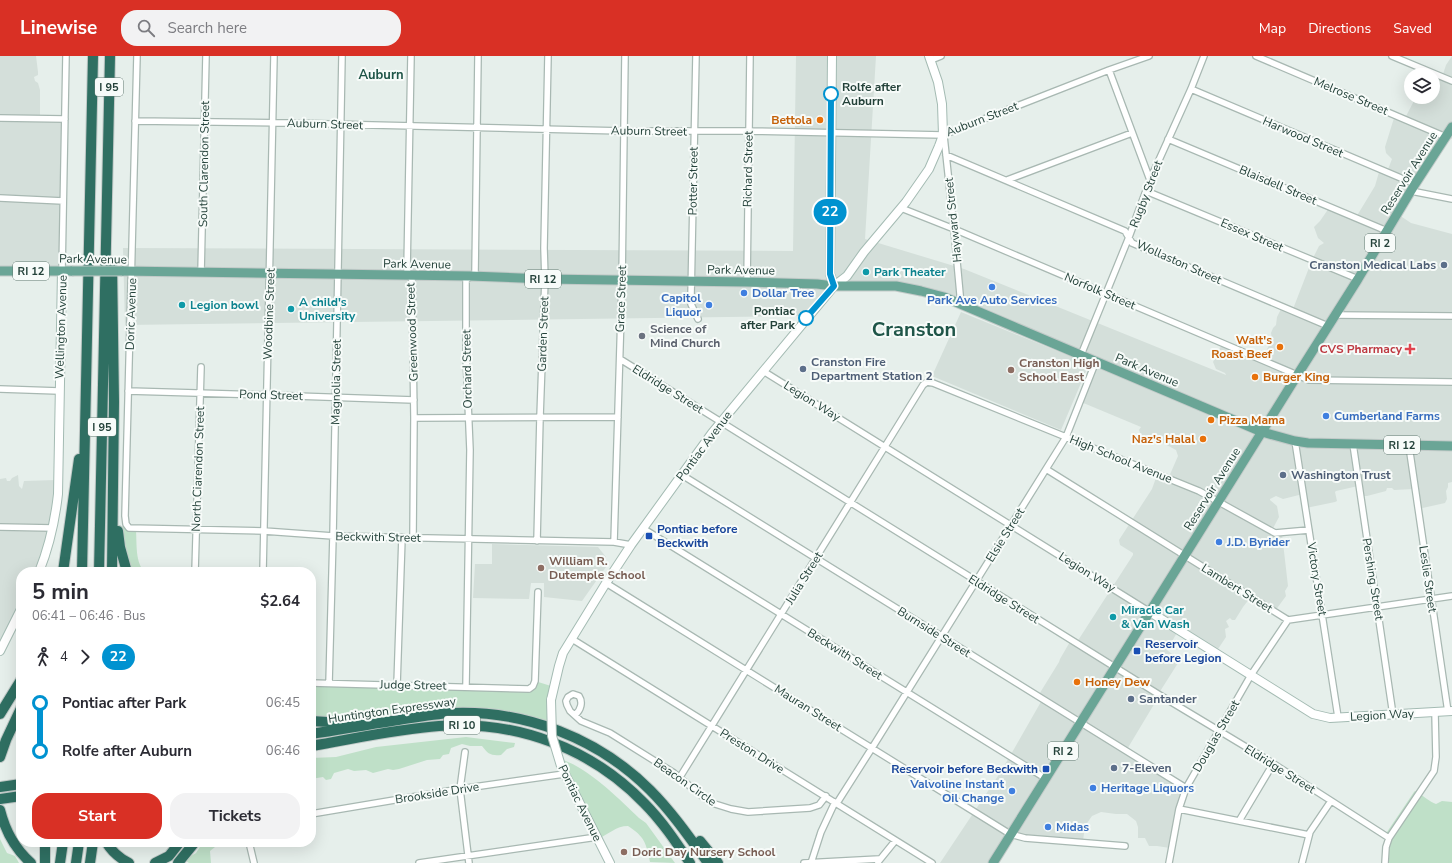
<!DOCTYPE html>
<meta charset="utf-8">
<style>
:root{--surface:#fff;--page:#f2f2f3;--text:#2b2b33;--muted:#7c7c81;--accent:#d93025}
body{margin:0;font-family:"Nunito Sans",sans-serif;background:var(--page);color:var(--text);height:100vh;display:flex;flex-direction:column;font-size:15px;white-space:nowrap}
*{box-sizing:border-box;margin:0}
p{font-size:13px;color:var(--muted)}
.icon{flex:none;width:22px;height:22px;fill:none;stroke:currentColor;stroke-width:2;stroke-linecap:round;stroke-linejoin:round}
.map{position:relative;flex:1;overflow:hidden}
.sheet{position:absolute;left:16px;top:511px;width:300px;height:280px;display:flex;flex-direction:column;background:var(--surface);border-radius:16px;box-shadow:0 4px 16px #0002}
.sheet>*{flex:none}
.badge{padding:0 8px;border-radius:13px;font-size:14px;line-height:26px}
.fabs{position:absolute;left:1404px;top:12px;display:grid;gap:8px}
.fabs a{display:grid;place-items:center;width:36px;height:36px;border-radius:50%;background:var(--surface);box-shadow:0 4px 16px #0002;font-size:20px}
.map>.badge{position:absolute;translate:-50% -50%;box-shadow:0 0 0 2px #fff}
.legs{display:flex;align-items:center;gap:6px;height:44px;padding:0 16px;font-size:13px}
.legs p{margin-inline-start:auto}
.headline{display:flex;align-items:center;justify-content:space-between;height:68px;padding:0 16px}
h1{font-size:22px;font-weight:700;line-height:30px}
.button{display:flex;gap:8px;margin-top:auto;padding:8px 16px}
.button a{flex:1;height:46px;border-radius:16px;background:var(--accent);color:#fff;font-size:16px;font-weight:700;line-height:46px;text-align:center}
.button a+a{background:var(--page);color:var(--text)}
ul{padding:0 16px;list-style:none}
li{display:flex;align-items:center;gap:14px;height:48px;font-size:15px}
li i{display:grid;place-items:center;width:6px;height:100%;margin:0 5px;background:currentColor}
li i::after{content:'';width:10px;height:10px;margin:-5px;border:3px solid;border-radius:50%;background:var(--surface)}
li p{margin-inline-start:auto}
li:first-child i{background:linear-gradient(#0000 50%,currentColor 0)}
li:last-child i{background:linear-gradient(currentColor 50%,#0000 0)}
header{display:flex;align-items:center;gap:24px;box-sizing:border-box;height:56px;padding:0 20px;background:var(--accent);color:#fff}
header strong{font-size:19px}
nav{display:flex;gap:22px;margin-inline-start:auto;font-size:14px}
.search{width:280px;height:36px;background:var(--page);display:flex;align-items:center;gap:10px;box-sizing:border-box;padding:0 14px;border-radius:16px;color:var(--muted);font-size:15px}
.map>svg:first-child{display:block}
.built{fill:#d4dfda}
.green{fill:#bfe0c8}
.lines{fill:none;stroke-linecap:round;stroke-linejoin:round}
.street-casing{stroke:#a8b8b2;stroke-width:8}
.secondary-casing{stroke:#a4bbb3;stroke-width:10}
.primary-casing{stroke:#c2cac8;stroke-width:11}
.highway-casing{stroke:#c2cac8;stroke-width:12}
.street{stroke:#fff;stroke-width:5.5}
.secondary{stroke:#fff;stroke-width:8}
.primary{stroke:#6aa596;stroke-width:9}
.highway{stroke:#2f6f62;stroke-width:10}
.secondary-bridge-casing{stroke:#a4bbb3;stroke-width:10;stroke-linecap:butt}
.primary-bridge-casing{stroke:#c2cac8;stroke-width:11;stroke-linecap:butt}
.secondary-bridge{stroke:#fff;stroke-width:8}
.primary-bridge{stroke:#6aa596;stroke-width:9}
.line-1-casing{stroke:#fff;stroke-width:9}
.line-1{stroke:#0092d0;stroke-width:6}
.stop-1-dot{fill:#fff;stroke:#0092d0;stroke-width:2}
.food-dot{fill:#e8710a;stroke:#f7fbf9;stroke-width:1.5}
.service-dot{fill:#5c6f8a;stroke:#f7fbf9;stroke-width:1.5}
.culture-dot{fill:#0f9aa8;stroke:#f7fbf9;stroke-width:1.5}
.shop-dot{fill:#3f7fe0;stroke:#f7fbf9;stroke-width:1.5}
.worship-dot{fill:#6b7280;stroke:#f7fbf9;stroke-width:1.5}
.health-dot{fill:#e0444e;stroke:#f7fbf9;stroke-width:1.5}
.education-dot{fill:#8d6e63;stroke:#f7fbf9;stroke-width:1.5}
.transit-dot{fill:#1a4fb4;stroke:#f7fbf9;stroke-width:1.5}
.labels{text-anchor:middle;dominant-baseline:central;stroke-width:4;stroke-linejoin:round;paint-order:stroke}
.shield{fill:#f7fbf9;stroke:#637a73;stroke-width:1}
.shield-label{font-size:11px;font-weight:bold;fill:#24423a}
.stop-label{font-size:12px;font-weight:bold;fill:#24423a;stroke:#f7fbf9;text-anchor:start}
.street-label{font-size:12px;fill:#24423a;stroke:#f7fbf9}
.food-label{font-size:12px;font-weight:bold;fill:#c56008;stroke:#f7fbf9;text-anchor:end}
.service-label{font-size:12px;font-weight:bold;fill:#4e5e75;stroke:#f7fbf9;text-anchor:start}
.culture-label{font-size:12px;font-weight:bold;fill:#0d838f;stroke:#f7fbf9;text-anchor:start}
.shop-label{font-size:12px;font-weight:bold;fill:#366cbe;stroke:#f7fbf9;text-anchor:start}
.worship-label{font-size:12px;font-weight:bold;fill:#5b616d;stroke:#f7fbf9;text-anchor:start}
.health-label{font-size:12px;font-weight:bold;fill:#be3a42;stroke:#f7fbf9;text-anchor:end}
.education-label{font-size:12px;font-weight:bold;fill:#785e54;stroke:#f7fbf9;text-anchor:start}
.transit-label{font-size:12px;font-weight:bold;fill:#164399;stroke:#f7fbf9;text-anchor:start}
.neighbourhood-label{font-size:13px;font-weight:bold;fill:#1f5548;stroke:#f7fbf9}
.town-label{font-size:20px;font-weight:bold;fill:#1f5548;stroke:#f7fbf9}
</style>
<header>
<strong>Linewise</strong>
<div class="search"><svg class="icon" aria-label="search" viewBox="0 0 24 24"><circle cx="10" cy="10" r="6"/><path d="M15 15l6 6"/></svg>Search here</div>
<nav><a>Map</a><a>Directions</a><a>Saved</a></nav>
</header>
<div class="map">
<svg width="1452" height="807" viewBox="0 0 1452 807">
<rect width="100%" height="100%" fill="#e6efeb"/>
<path class="built" d="M0,0H36L38,16V19L34,21L35,25L38,27L40,34V61L64,63L62,215L0,214Z
M796,0H876L865,183L964,213L1226,319L1225,317L1216,313L1213,306L1222,288L1262,304L1272,283L1271,277L1273,272L1276,269L1277,261L1282,251L1293,253L1312,204L1319,190L1324,187L1318,182L1314,171L1320,165L1329,152L1355,163L1375,130L1379,116L1381,114L1387,116L1392,103L1386,97L1385,91L1394,62L1404,64L1416,41H1433V19H1425L1426,17L1442,21L1446,9L1452,0V83L1447,81L1399,159L1411,167L1452,178V426L1448,427V431L1446,435L1447,443L1445,447L1418,453L1414,433L1394,434L1392,432H1387L1386,435L1367,440H1360L1358,430L1336,435L1335,436L1337,445L1335,446L1306,452L1303,438L1283,443L1276,440L1270,443V444L1277,450L1279,461L1271,476L1282,478L1288,530L1285,535L1286,540L1275,555L1250,542L1243,551L1235,564H1232L1230,562L1226,565L1229,571L1225,573L1226,581L1216,596L1178,575L1167,594L1177,602L1178,607L1159,637V640L1126,695L1182,730L1180,750L1170,792L1157,790H1149L1145,782H1138V771L1136,765L1127,758H1116L1101,756L1092,760L1085,770L1083,785L1012,782L996,807H940L998,720L1010,700L1042,644L1038,640L1059,606L1060,603L1071,584L1077,586L1133,499V497L1120,489L1119,484L1152,433L1157,419L1168,423L1178,400L1176,394L1163,387L1142,382L1139,374L1141,371L1081,346L1097,306L959,248L882,228L824,233L808,260L125,269L123,192L793,195Z
M961,256L1089,308L1061,374L932,320Z
M18,419L19,430L22,433L24,425L56,424V444L40,516H21V554L0,595V423L6,422L7,425H10L12,422Z
M492,488L598,491L606,501V511L582,545L544,541V527H531L529,543L473,542L475,508H492Z"/>
<path class="green" d="M116,468L136,475C137,487 135,507 145,516H126Z
M535,625L551,630L550,667C522,661 494,652 466,652C442,652 419,657 396,660C368,663 339,665 311,664V627L530,631Z
M466,681L515,687L514,691L507,693L501,699C491,700 488,698 482,690H470L462,688L451,692L449,698L443,699L440,703L427,704L399,713L393,714L388,713L373,717L366,714L354,715L348,713L334,717L331,723L326,724L323,721L311,723V702L336,701L376,691Z
M557,702C587,710 618,742 639,762L646,767L675,807L650,806C646,787 645,781 628,770C616,770 609,778 598,783Z
M1415,735C1422,739 1430,746 1436,748L1442,745L1452,746V807H1384L1385,779L1414,736Z
M0,783L7,797L15,800L19,807H0Z
M203,786H218L215,791L210,795L211,807H189L184,804L196,797Z"/>
<g class="lines">
<g class="street-casing">
<path id="street" d="M137,0L125,460L126,468L129,472L264,475L333,480L614,486L631,489
M411,0L407,214L412,224L414,362L413,481
M696,0L691,240V248L698,263
M1256,0L1446,81
M1392,0L1452,25
M931,4L941,0
M1109,14L1150,124
M1191,33L1415,128
M0,62L65,63
M135,65L288,67L623,75H749L943,79L1109,14L1149,0
M944,80L954,173L961,249
M1168,83L1387,175
M946,99L1125,175L1132,187L1328,270
M1007,124L1132,77
M1146,135L1358,223
M1411,135L1452,143
M0,142L63,145
M901,152L954,173L1309,324L1452,326
M62,215L66,0
M201,217L206,0
M747,226L750,0
M1336,259L1452,260
M1081,299L1129,181L1150,124L1191,33L1204,0
M620,303L1158,638L1266,703L1389,782
M763,315L1150,556
M0,333L59,335
M128,335L266,339L414,344
M414,362L618,361
M1295,385L1338,661
M1353,388L1393,659
M1409,390L1448,656
M1046,413L1288,564L1452,540
M682,419L1186,732
M0,471L53,472
M644,473L1045,722
M537,485L540,361L545,223L544,192L548,0
M614,486L622,225L625,0
M195,516L201,311
M263,516L274,0
M606,527L1010,778L1025,782L1125,790
M572,583L932,807
M311,627L529,633L533,630L535,625L538,536
M329,627L333,480L342,0
M397,629L402,481
M466,630L470,394L466,299V224L475,217L478,0
M575,659C581,654 583,646 579,640L573,638L568,641L566,645L567,649L570,655L581,665L610,677L674,717L703,741L715,748L731,753L748,756L810,752L819,749L826,740
M465,696L460,733L469,807
M680,721L889,384L923,329L927,326L933,327L1199,435L1275,477L1309,474
M837,747L872,692L1066,381L1096,305
M1179,753L1309,779
M311,758L460,733L564,718
M1239,765L1273,708
M249,786L254,807
M878,806L895,785
M419,807L597,781
M804,807L879,803
M811,807L821,776L835,746
M1169,807L1179,753L1186,732L1251,619L1288,564
M1302,807L1310,776L1331,745
M1385,807L1386,791L1389,782L1434,715L1436,701L1435,657"/>
</g>
<g class="secondary-casing">
<path id="secondary" d="M832,0L830,218L834,230
M39,516C49,491 55,465 58,438L62,215
M1150,556L1313,658L1330,662L1452,655
M0,595L21,553
M551,644L559,610L563,597L606,527L631,489L712,377L834,230L847,220L864,196L906,146L929,113L939,90L943,79L942,48L938,26L929,0
M561,710L610,807"/>
</g>
<g class="primary-casing">
<path id="primary" d="M0,215H72
M122,215L470,220L545,223L747,226L817,228L834,230H896L921,235L944,241L1262,376L1295,385L1308,387L1452,390
M993,807L1298,318L1358,223L1415,128L1452,71"/>
</g>
<g class="highway-casing">
<path id="highway" d="M118,475L120,491L127,516
M63,516L79,403
M82,516L93,0
M99,516L110,0
M112,516L114,346L112,206
M0,658L21,624
M311,665L328,666L361,664
M311,678C338,674 365,669 392,665C412,662 432,658 452,657C525,654 598,682 650,734C672,756 690,782 708,807
M311,690C353,683 396,673 439,670C516,664 591,692 644,747C662,765 676,786 690,807
M0,701L6,684L21,652
M0,731L21,728
M0,743L21,740
M0,754C5,774 15,793 31,807
M700,785L718,807
M106,786C112,796 119,802 129,807
M45,807V786
M60,807L63,786
M76,807L79,786
M90,807L93,786
M155,807L169,800L180,786
M178,807L195,786"/>
</g>
<use href="#street" class="street"/>
<use href="#secondary" class="secondary"/>
<use href="#primary" class="primary"/>
<use href="#highway" class="highway"/>
<g class="secondary-bridge-casing">
<path id="secondary-bridge" d="M551,644L552,680L561,710"/>
</g>
<g class="primary-bridge-casing">
<path id="primary-bridge" d="M72,215H122"/>
</g>
<use href="#secondary-bridge" class="secondary-bridge"/>
<use href="#primary-bridge" class="primary-bridge"/>
</g>
<g class="lines">
<g class="line-1-casing">
<path id="line-1" d="M806,262L834,230L830,218L831,38"/>
</g>
<use href="#line-1" class="line-1"/>
</g>
<g class="stop-1-dot">
<circle cx="831" cy="38" r="7"/>
<circle cx="806" cy="262" r="7"/>
</g>
<g class="food-dot">
<circle cx="820" cy="64" r="4"/>
<circle cx="1280" cy="291" r="4"/>
<circle cx="1255" cy="321" r="4"/>
<circle cx="1211" cy="364" r="4"/>
<circle cx="1203" cy="383" r="4"/>
<circle cx="1077" cy="626" r="4"/>
</g>
<g class="service-dot">
<circle cx="1444" cy="209" r="4"/>
<circle cx="803" cy="313" r="4"/>
<circle cx="1283" cy="419" r="4"/>
<circle cx="1131" cy="643" r="4"/>
<circle cx="1114" cy="712" r="4"/>
</g>
<g class="culture-dot">
<circle cx="866" cy="216" r="4"/>
<circle cx="182" cy="249" r="4"/>
<circle cx="291" cy="253" r="4"/>
<circle cx="1113" cy="561" r="4"/>
</g>
<g class="shop-dot">
<circle cx="992" cy="231" r="4"/>
<circle cx="744" cy="237" r="4"/>
<circle cx="709" cy="249" r="4"/>
<circle cx="1326" cy="360" r="4"/>
<circle cx="1219" cy="486" r="4"/>
<circle cx="1093" cy="732" r="4"/>
<circle cx="1012" cy="735" r="4"/>
<circle cx="1048" cy="771" r="4"/>
</g>
<circle class="worship-dot" cx="642" cy="280" r="4"/>
<path class="health-dot" d="M1408 287h4v4h4v4h-4v4h-4v-4h-4v-4h4z"/>
<g class="education-dot">
<circle cx="1011" cy="314" r="4"/>
<circle cx="541" cy="512" r="4"/>
<circle cx="624" cy="796" r="4"/>
</g>
<g class="transit-dot">
<rect x="645" y="476" width="8" height="8" rx="2"/>
<rect x="1133" y="591" width="8" height="8" rx="2"/>
<rect x="1042" y="709" width="8" height="8" rx="2"/>
</g>
<g class="labels">
<g class="shield">
<rect x="95" y="22" width="28" height="18" rx="3"/>
<rect x="1365" y="178" width="30" height="18" rx="3"/>
<rect x="13" y="206" width="36" height="18" rx="3"/>
<rect x="525" y="214" width="36" height="18" rx="3"/>
<rect x="88" y="362" width="28" height="18" rx="3"/>
<rect x="1384" y="380" width="36" height="18" rx="3"/>
<rect x="444" y="660" width="36" height="18" rx="3"/>
<rect x="1048" y="686" width="30" height="18" rx="3"/>
</g>
<g class="shield-label">
<text x="109" y="31">I 95</text>
<text x="1380" y="187">RI 2</text>
<text x="31" y="215">RI 12</text>
<text x="543" y="223">RI 12</text>
<text x="102" y="371">I 95</text>
<text x="1402" y="389">RI 12</text>
<text x="462" y="669">RI 10</text>
<text x="1063" y="695">RI 2</text>
</g>
<g class="stop-label">
<text x="842" y="31">Rolfe after<tspan x="842" dy="14">Auburn</tspan></text>
<text x="795" y="255" text-anchor="end">Pontiac<tspan x="795" dy="14">after Park</tspan></text>
</g>
<g class="street-label">
<text transform="translate(1351 40) rotate(23)">Melrose Street</text>
<text transform="translate(982 63) rotate(-21)">Auburn Street</text>
<text transform="translate(325 68) rotate(2)">Auburn Street</text>
<text transform="translate(649 75) rotate(1)">Auburn Street</text>
<text transform="translate(1303 81) rotate(23)">Harwood Street</text>
<text transform="translate(204 108) rotate(-89)">South Clarendon Street</text>
<text transform="translate(748 113) rotate(-89)">Richard Street</text>
<text transform="translate(1409 117) rotate(-58)">Reservoir Avenue</text>
<text transform="translate(693 125) rotate(-89)">Potter Street</text>
<text transform="translate(1278 129) rotate(23)">Blaisdell Street</text>
<text transform="translate(1146 138) rotate(-69)">Rugby Street</text>
<text transform="translate(953 164) rotate(-96)">Hayward Street</text>
<text transform="translate(1252 179) rotate(23)">Essex Street</text>
<text transform="translate(93 203) rotate(1)">Park Avenue</text>
<text transform="translate(1179 206) rotate(24)">Wollaston Street</text>
<text transform="translate(417 208) rotate(1)">Park Avenue</text>
<text transform="translate(741 214) rotate(1)">Park Avenue</text>
<text transform="translate(1100 235) rotate(23)">Norfolk Street</text>
<text transform="translate(621 243) rotate(-88)">Grace Street</text>
<text transform="translate(131 258) rotate(-88)">Doric Avenue</text>
<text transform="translate(269 258) rotate(-88)">Woodbine Street</text>
<text transform="translate(61 271) rotate(-88)">Wellington Avenue</text>
<text transform="translate(412 276) rotate(-92)">Greenwood Street</text>
<text transform="translate(543 278) rotate(-88)">Garden Street</text>
<text transform="translate(467 313) rotate(-91)">Orchard Street</text>
<text transform="translate(1147 314) rotate(23)">Park Avenue</text>
<text transform="translate(336 326) rotate(-89)">Magnolia Street</text>
<text transform="translate(668 333) rotate(32)">Eldridge Street</text>
<text transform="translate(271 339) rotate(2)">Pond Street</text>
<text transform="translate(812 345) rotate(32)">Legion Way</text>
<text transform="translate(704 390) rotate(-53)">Pontiac Avenue</text>
<text transform="translate(1121 403) rotate(22)">High School Avenue</text>
<text transform="translate(198 413) rotate(-88)">North Ciarendon Street</text>
<text transform="translate(1212 433) rotate(-58)">Reservoir Avenue</text>
<text transform="translate(1005 479) rotate(-58)">Elsie Street</text>
<text transform="translate(378 481) rotate(1)">Beckwith Street</text>
<text transform="translate(1087 516) rotate(32)">Legion Way</text>
<text transform="translate(804 522) rotate(-58)">Julia Street</text>
<text transform="translate(1317 523) rotate(81)">Victory Street</text>
<text transform="translate(1373 523) rotate(81)">Pershing Street</text>
<text transform="translate(1428 523) rotate(82)">Leslie Street</text>
<text transform="translate(1237 532) rotate(32)">Lambert Street</text>
<text transform="translate(1004 543) rotate(32)">Eldridge Street</text>
<text transform="translate(934 576) rotate(32)">Burnside Street</text>
<text transform="translate(845 598) rotate(32)">Beckwith Street</text>
<text transform="translate(413 629) rotate(1)">Judge Street</text>
<text transform="translate(808 652) rotate(32)">Mauran Street</text>
<text transform="translate(392 654) rotate(-8)">Huntington Expressway</text>
<text transform="translate(1382 659) rotate(-3)">Legion Way</text>
<text transform="translate(1216 680) rotate(-60)">Douglas Street</text>
<text transform="translate(752 695) rotate(32)">Preston Drive</text>
<text transform="translate(1280 713) rotate(32)">Eldridge Street</text>
<text transform="translate(685 726) rotate(35)">Beacon Circle</text>
<text transform="translate(437 737) rotate(-9)">Brookside Drive</text>
<text transform="translate(580 747) rotate(64)">Pontiac Avenue</text>
</g>
<g class="food-label">
<text x="812" y="64">Bettola</text>
<text x="1272" y="284">Walt's<tspan x="1272" dy="14">Roast Beef</tspan></text>
<text x="1263" y="321" text-anchor="start">Burger King</text>
<text x="1219" y="364" text-anchor="start">Pizza Mama</text>
<text x="1195" y="383">Naz's Halal</text>
<text x="1085" y="626" text-anchor="start">Honey Dew</text>
</g>
<g class="service-label">
<text x="1436" y="209" text-anchor="end">Cranston Medical Labs</text>
<text x="811" y="306">Cranston Fire<tspan x="811" dy="14">Department Station 2</tspan></text>
<text x="1291" y="419">Washington Trust</text>
<text x="1139" y="643">Santander</text>
<text x="1122" y="712">7-Eleven</text>
</g>
<g class="culture-label">
<text x="874" y="216">Park Theater</text>
<text x="299" y="246">A child's<tspan x="299" dy="14">University</tspan></text>
<text x="190" y="249">Legion bowl</text>
<text x="1121" y="554">Miracle Car<tspan x="1121" dy="14">&amp; Van Wash</tspan></text>
</g>
<g class="shop-label">
<text x="752" y="237">Dollar Tree</text>
<text x="701" y="242" text-anchor="end">Capitol<tspan x="701" dy="14">Liquor</tspan></text>
<text x="992" y="244" text-anchor="middle">Park Ave Auto Services</text>
<text x="1334" y="360">Cumberland Farms</text>
<text x="1227" y="486">J.D. Byrider</text>
<text x="1004" y="728" text-anchor="end">Valvoline Instant<tspan x="1004" dy="14">Oil Change</tspan></text>
<text x="1101" y="732">Heritage Liquors</text>
<text x="1056" y="771">Midas</text>
</g>
<g class="worship-label">
<text x="650" y="273">Science of<tspan x="650" dy="14">Mind Church</tspan></text>
</g>
<g class="health-label">
<text x="1402" y="293">CVS Pharmacy</text>
</g>
<g class="education-label">
<text x="1019" y="307">Cranston High<tspan x="1019" dy="14">School East</tspan></text>
<text x="549" y="505">William R.<tspan x="549" dy="14">Dutemple School</tspan></text>
<text x="632" y="796">Doric Day Nursery School</text>
</g>
<g class="transit-label">
<text x="657" y="473">Pontiac before<tspan x="657" dy="14">Beckwith</tspan></text>
<text x="1145" y="588">Reservoir<tspan x="1145" dy="14">before Legion</tspan></text>
<text x="1038" y="713" text-anchor="end">Reservoir before Beckwith</text>
</g>
<g class="neighbourhood-label">
<text x="381" y="19">Auburn</text>
</g>
<g class="town-label">
<text x="914" y="273">Cranston</text>
</g>
</g>
</svg>
<div class="fabs">
<a><svg class="icon" aria-label="layers" viewBox="0 0 24 24"><path d="M12 4l9 5-9 5-9-5zM3 14l9 5 9-5"/></svg></a>
</div>
<b class="badge" style="left:830px;top:156px;background:#0092d0;color:#fff">22</b>
<section class="sheet">
<div class="headline"><div><h1>5 min</h1><p>06:41 – 06:46 · Bus</p></div><b>$2.64</b></div>
<div class="legs"><svg class="icon" aria-label="walk" viewBox="0 0 24 24"><circle cx="13" cy="4" r="2"/><path d="M13 8l-2 6 4 7M11 14l-3 7M7 12l3-4h3l4 4"/></svg>4<svg class="icon" aria-label="forward" viewBox="0 0 24 24"><path d="M9 5l7 7-7 7"/></svg><b class="badge" style="background:#0092d0;color:#fff">22</b></div>
<ul>
<li><i style="color:#0092d0"></i><b>Pontiac after Park</b><p>06:45</p></li>
<li><i style="color:#0092d0"></i><b>Rolfe after Auburn</b><p>06:46</p></li>
</ul>
<div class="button"><a>Start</a><a>Tickets</a></div>
</section>
</div>
